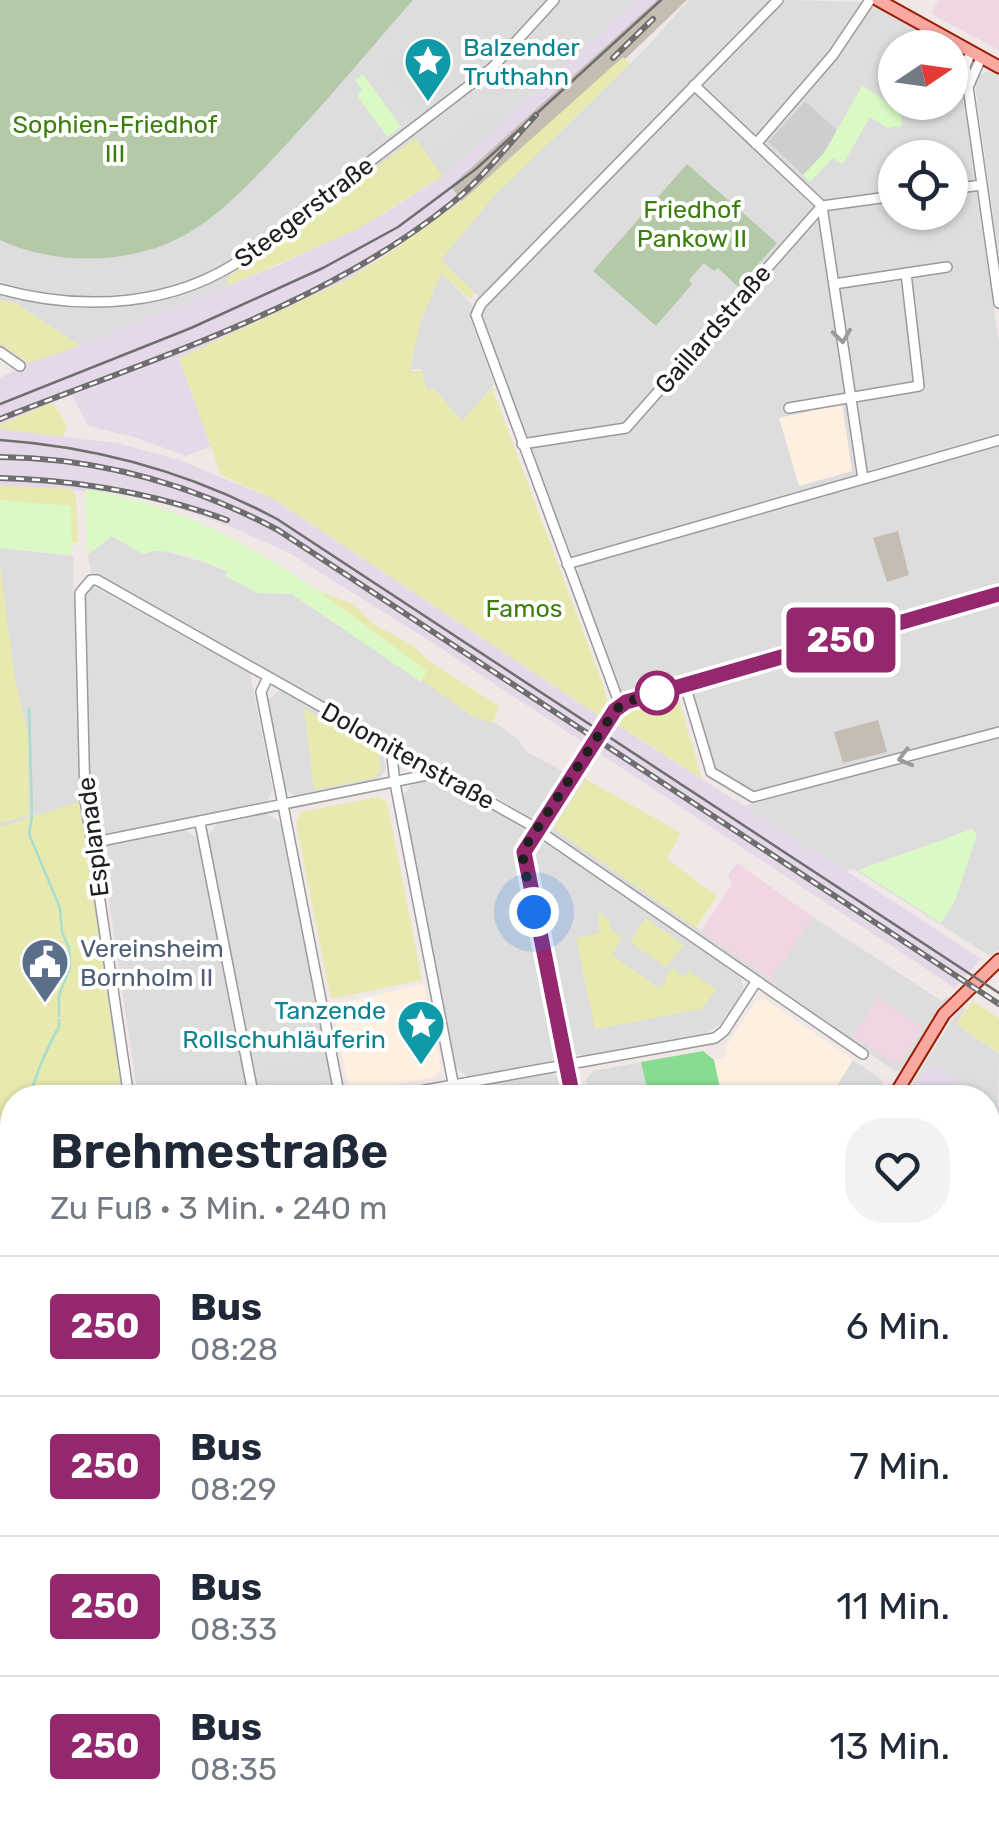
<!DOCTYPE html>
<html lang="de">
<meta charset="utf-8">
<style>
:root{--surface:#fff;--page:#f2f2f3;--text:#1f2937;--muted:#747a83;--line:#e0e1e3}
body{margin:0;font-family:Rubik,sans-serif;background:var(--page);color:var(--text);height:100vh;display:flex;flex-direction:column;font-size:38px;white-space:nowrap}
*{box-sizing:border-box;margin:0}
p{font-size:32px;color:var(--muted)}
.icon{flex:none;width:55px;height:55px;fill:none;stroke:currentColor;stroke-width:2;stroke-linecap:round;stroke-linejoin:round}
.map{position:relative;flex:1;overflow:hidden}
.panel{position:absolute;left:0px;top:1085px;width:1000px;height:752px;display:flex;flex-direction:column;background:var(--surface);border-radius:40px 40px 0 0;box-shadow:0 2px 8px #0004}
.panel>*{flex:none}
.badge{padding:0 20px;border-radius:8px;font-size:35px;line-height:65px}
.needle{width:65px;rotate:77deg}
.fabs{position:absolute;left:878px;top:30px;display:grid;gap:20px}
.fabs a{display:grid;place-items:center;width:90px;height:90px;border-radius:50%;background:var(--surface);box-shadow:0 2px 8px #0004;font-size:50px}
.you{position:absolute;width:50px;height:50px;margin:-25px;border:8px solid #fff;border-radius:50%;background:#1a73e8;box-shadow:0 0 0 15px #1a73e833}
.map>.badge{position:absolute;translate:-50% -50%;box-shadow:0 0 0 5px #fff}
.round{display:grid;place-items:center;flex:none;width:105px;height:105px;border-radius:40px;background:var(--page)}
.head{display:flex;align-items:center;justify-content:space-between;height:170px;padding:0 50px}
h1{font-size:48px;font-weight:600;line-height:75px}
ul{padding:0;list-style:none}
li{display:flex;align-items:center;gap:30px;height:140px;padding:0 50px;border-top:2px solid var(--line)}
li div{flex:1}
li b{display:block;font-size:38px}
li em{font-style:normal}
li .badge{min-width:110px;font-weight:700;text-align:center}
.map>svg:first-child{display:block}
.residential{fill:#dedddd}
.commercial{fill:#f0d6e2}
.industrial{fill:#e4d8e9}
.education{fill:#fef0e1}
.religious{fill:#cecece}
.construction{fill:#c5bcb2}
.grass{fill:#e8e9ae}
.cemetery{fill:#b3c9a8}
.park{fill:#daf9c5}
.pitch{fill:#86dd91}
.parking{fill:#dcdcdc}
.lines{fill:none;stroke-linecap:round;stroke-linejoin:round}
.stream{stroke:#a8ddcf;stroke-width:2.5}
.minor-casing{stroke:#9a9a9a;stroke-width:12}
.major-casing{stroke:#991e03;stroke-width:15}
.minor{stroke:#fff;stroke-width:9}
.major{stroke:#faa9a1;stroke-width:11}
.tram{stroke:#6e6e6e;stroke-width:2.5}
.rail-casing{stroke:#6e6e6e;stroke-width:6}
.rail{stroke:#fff;stroke-width:2.5;stroke-dasharray:8;stroke-linecap:butt}
.oneway{stroke:#9b9b9b}
.line-casing{stroke:#fff;stroke-width:22}
.line{stroke:#95276e;stroke-width:15}
.walk{stroke:#202020;stroke-width:10;stroke-dasharray:0 18}
.stop-dot{fill:#fff;stroke:#95276e;stroke-width:5}
.labels{text-anchor:middle;dominant-baseline:central;stroke-width:8;stroke-linejoin:round;paint-order:stroke}
.culture-label{font-size:25px;fill:#0d838f;stroke:#fff;text-anchor:start}
.park-label{font-size:25px;fill:#3b7e0e;stroke:#fff}
.street-label{font-size:25px;fill:#202020;stroke:#fff}
.service-label{font-size:25px;fill:#4e5e75;stroke:#fff;text-anchor:start}
</style>
<div class="map">
<svg width="999" height="1837" viewBox="0 0 999 1837">
<rect width="100%" height="100%" fill="#f0e8e6"/>
<path class="residential" d="M0,0H548L486,67L228,264L205,277L164,290L95,297L43,293L0,282Z
M561,0H637L443,176L240,281L80,346L26,365L0,347V296L79,307L133,305L199,289L235,270L497,70Z
M689,0H772L480,298L440,260L494,196L646,48Z
M785,0L865,2L845,36L758,138H754L703,86Z
M875,6L948,47L895,48V102H950V49L958,57L976,179L950,183V158H895V191L825,201L765,147L764,141L847,44L870,8Z
M988,71L999,74V257L975,85L977,77Z
M694,93L815,208L624,422L527,439L481,317L482,310Z
M976,189L999,343V433L866,471L827,211L895,201V212H950V193Z
M820,218L848,393L845,402L849,408L856,475L572,556L531,448L630,429Z
M441,272L474,306L472,323L494,384L463,422L434,389L427,390L421,369H410L420,323Z
M999,445V589L627,696L619,694L576,573L578,567Z
M112,536L143,554L157,549L207,563L228,572L226,576L258,593L292,594L421,681L426,673L518,739L527,752L568,774L538,819H527L523,813L101,576L92,575L87,555Z
M0,548L73,556L79,799L126,1097L12,1098V1349L0,1351Z
M93,586L250,673L273,790L266,803L103,836L93,830L89,797L84,593Z
M999,599V729L757,795L712,770L690,691L694,687Z
M280,690L381,747L386,769L377,781L296,797L285,789L267,701Z
M999,736V950L990,956L854,869L847,871L744,806Z
M582,768L586,779L556,825L557,831L770,979L813,917L942,1001L947,996L952,1000L933,1020L901,1070L895,1071L548,833L545,825Z
M439,779L526,827L527,833L519,855L520,878L558,1052L552,1061L469,1077L455,1068L402,798L411,785Z
M266,813L280,822L335,1097H259L208,836L217,823Z
M184,829L199,840L250,1097H138L103,861H97L96,850L101,846Z
M542,838L740,976L744,990L721,1024L707,1033L582,1056L572,1053L529,859L531,846Z
M961,1006L966,1009L956,1024L999,1053L998,1109L988,1102V1098L981,1097L930,1063L908,1097L903,1098Z
M853,1060L882,1080L884,1090L879,1097L828,1096Z
M641,1062L649,1097H590L586,1080L593,1071Z
M552,1073L564,1080L568,1097H464L472,1087Z
M999,1288V1397L988,1401V1291Z
M0,1360L10,1361L12,1368L8,1371L12,1406V1529L0,1531Z
M999,1436V1650L988,1653V1444L997,1441Z
M12,1541V1769L0,1770V1543Z
M988,1706L999,1736V1837H903L898,1825H988Z
M71,1825H205L211,1837H74Z
M217,1825H336L344,1837H222Z
M425,1825H543L546,1837H427Z
M557,1825H852L856,1837H565L564,1830Z"/>
<path class="commercial" d="M938,0H999V50L931,14Z
M737,863L813,917L771,979L701,932L732,884L728,875Z
M879,997L923,1028L902,1060L892,1062L852,1036Z"/>
<path class="industrial" d="M637,0H679L463,200L348,279L179,358L211,446L186,456L134,437L88,426L72,395L50,403L51,415L30,425L63,437L117,443L179,460L274,499L601,717L584,743L433,643L289,553L232,527L167,504L104,490L103,493L71,490L73,507L0,500V378L34,360L80,346L279,265L382,215L443,176Z
M617,725L842,868L981,959L955,988L596,751Z
M930,1063L931,1064L981,1097H908Z
M988,1102L999,1107V1288L988,1291Z"/>
<path class="education" d="M842,404L852,471L799,486L779,418Z
M424,984L441,1067L435,1077L358,1091L348,1084L332,1005Z
M766,1000L853,1060L830,1097L693,1098L712,1094L719,1088L714,1060L726,1057L725,1048L756,1001Z
M12,1170V1271L0,1274V1172Z"/>
<path class="religious" d="M805,101L837,130L824,153L803,175L768,142Z"/>
<path class="construction" d="M657,0H687L576,106L463,203L451,186Z
M898,531L909,575L887,582L873,538Z
M878,720L887,752L843,763L834,732Z"/>
<path class="grass" d="M623,57L630,64L494,196L441,260L475,293L470,299L441,273L420,323L410,369L415,372L421,369L427,390L434,389L462,421L492,388L603,685L608,706L601,717L274,499L221,475L179,358L348,279L385,256L463,200Z
M415,138L443,176L356,230L228,286L226,279Z
M0,300L16,303L80,346L29,363L0,344Z
M50,403L58,410L67,426L63,437L0,429V425Z
M0,485L71,489L76,496L78,543L0,536Z
M0,566L15,679L28,733L29,815L0,823Z
M310,588L353,604L374,624L415,647L429,661L499,706L493,723L472,716L422,680Z
M678,696L680,703L702,779L615,723L622,711Z
M304,709L378,750L381,769L375,778L314,790Z
M586,779L681,833L667,859L717,896L696,928L557,831L555,825Z
M378,797L387,802L422,980L331,999L296,823L301,812Z
M79,802L122,1097L12,1098V1170L0,1172V827Z
M598,912L611,922L609,928L622,937L612,955L659,988L667,980L665,977L672,968L684,977L689,971L716,989L702,1009L595,1029L576,938L599,933Z
M645,918L684,945L666,967L630,942Z
M973,1001L999,1018V1053L956,1024Z"/>
<path class="cemetery" d="M0,0H413C369,50 327,101 282,149C253,180 222,214 185,235C131,265 55,266 0,240Z
M687,164L777,243L738,287L718,268L714,271L704,263L689,280L692,284L656,326L593,271Z"/>
<path class="park" d="M363,74L401,127L387,137L357,95L362,90L355,80Z
M862,86L900,109L902,126L888,128L870,117L843,164L833,158L810,182L803,175L824,153Z
M86,489C230,515 313,588 427,671L421,682L292,594L258,593L225,576L227,571C203,561 168,544 143,554L112,536L87,555Z
M0,500L71,506L72,555L0,548Z
M972,829L977,834L955,901L941,923L858,870Z"/>
<path class="pitch" d="M703,1051L714,1060L720,1088C700,1101 672,1098 649,1097L641,1062Z"/>
<path class="parking" d="M404,54L434,95L416,108L385,67Z
M496,112L505,121L443,176L430,158L486,114L490,117Z
M317,1062L324,1095L268,1097L263,1072Z"/>
<g class="lines">
<path class="stream" d="M29,709L32,813
M32,816L29,834L60,908L62,932L69,948L70,968L59,995V1016
M31,1098C30,1085 51,1040 59,1027V1020
M0,1163L12,1136"/>
<g class="minor-casing">
<path id="minor" d="M971,52L965,66L999,303
M694,85L822,206
M969,85L981,58
M756,144L833,55L870,0
M950,189L982,185
M822,206L863,479
M834,284L947,267
M0,289C84,312 176,307 248,255L492,68L554,0
M0,352L20,366
M789,408L919,386L906,273
M522,444L626,428L822,206L895,196
M567,564L999,440
M268,677L261,692L340,1098
M685,685L711,772L753,797L999,732
M620,705L476,315L481,304L778,0
M391,747L395,783L456,1098
M200,823L254,1098
M91,843L437,773
M129,1098L85,799L80,593L91,580H97L529,824L863,1054
M381,1098L715,1038L724,1031L756,982
M573,1098L523,852L615,710L625,702L999,594
M0,1356L12,1354
M0,1536L12,1534
M988,1659L999,1656
M988,1694L999,1724
M68,1825L71,1837
M211,1825L217,1837
M346,1825L354,1837
M420,1825L422,1837
M552,1825L554,1837
M865,1825L869,1837
M894,1825L898,1837"/>
</g>
<g class="major-casing">
<path id="major" d="M878,0L999,67
M893,1098L944,1014L999,960
M988,1406L999,1403
M988,1435L999,1432
M0,1776L12,1772
M0,1808L12,1804"/>
</g>
<use href="#minor" class="minor"/>
<use href="#major" class="major"/>
<path class="tram" d="M0,404L191,328L323,268L398,227L476,169L661,0
M0,440C99,447 189,472 277,519L999,993
M988,1423L999,1419
M0,1800L12,1796"/>
<g class="rail-casing">
<path id="rail" d="M613,58L653,19
M0,419C151,359 325,306 452,203C484,177 508,144 536,115
M0,457C98,458 191,484 278,530L999,1004
M0,478C79,480 153,493 227,520
M0,1790L12,1786"/>
</g>
<use href="#rail" class="rail"/>
</g>
<defs><path id="oneway-chevron" d="M-2-3.5L2.5 0L-2 3.5" fill="none" stroke-width="1.6" stroke-linecap="round" stroke-linejoin="round" transform="scale(2.5)"/></defs>
<g class="oneway">
<use href="#oneway-chevron" transform="translate(842 336) rotate(82)"/>
<use href="#oneway-chevron" transform="translate(905 758) rotate(165)"/>
</g>
<g class="lines">
<g class="line-casing">
<path id="line" d="M573,1098L524,852L615,710L626,702L999,594"/>
</g>
<use href="#line" class="line"/>
<path class="walk" d="M534,912L523,860L527,844L615,710L626,702L657,693"/>
</g>
<defs>
<g id="sight-pin" transform="scale(2.5)"><path d="M0 17L-7.5 6A9.5 9.5 0 1 1 7.5 6Z" fill="#0f9aa8" stroke="#fff"/><path d="M0-6L1.8-2.2L6-1.7L2.9 1.2L3.7 5.4L0 3.3L-3.7 5.4L-2.9 1.2L-6-1.7L-1.8-2.2Z" fill="#fff"/></g>
<g id="civic-pin" transform="scale(2.5)"><path d="M0 17L-7.5 6A9.5 9.5 0 1 1 7.5 6Z" fill="#5c6f8a" stroke="#fff"/><path d="M-.6-6.5H3V-4.5H.6V-3L4-1V1h2V6H-6V1h2V-1L-.6-3ZM-1.2 2.5V6h2.4V2.5Z" fill="#fff"/></g>
</defs>
<g fill-rule="evenodd">
<use href="#sight-pin" x="428" y="61"/>
<use href="#civic-pin" x="45" y="962"/>
<use href="#sight-pin" x="421" y="1024"/>
</g>
<circle class="stop-dot" cx="657" cy="693" r="20"/>
<g class="labels">
<g class="culture-label">
<text x="463" y="47">Balzender<tspan x="463" dy="29">Truthahn</tspan></text>
<text x="386" y="1010" text-anchor="end">Tanzende<tspan x="386" dy="29">Rollschuhläuferin</tspan></text>
</g>
<g class="park-label">
<text x="115" y="124">Sophien-Friedhof<tspan x="115" dy="29">III</tspan></text>
<text x="692" y="209">Friedhof<tspan x="692" dy="29">Pankow II</tspan></text>
<text x="524" y="608">Famos</text>
</g>
<g class="street-label">
<text transform="translate(304 212) rotate(-37)">Steegerstraße</text>
<text transform="translate(713 329) rotate(-49)">Gaillardstraße</text>
<text transform="translate(408 756) rotate(29)">Dolomitenstraße</text>
<text transform="translate(93 837) rotate(-97)">Esplanade</text>
</g>
<g class="service-label">
<text x="80" y="948">Vereinsheim<tspan x="80" dy="29">Bornholm II</tspan></text>
</g>
</g>
</svg>
<div class="fabs">
<a><svg class="needle" viewBox="-14 -14 28 28"><path d="M0-13l5 13h-10z" fill="#e53935"/><path d="M0 13l5-13h-10z" fill="#747a83"/></svg></a>
<a><svg class="icon" aria-label="locate" viewBox="0 0 24 24"><circle cx="12" cy="12" r="6"/><path d="M12 2v4M12 18v4M2 12h4M18 12h4"/></svg></a>
</div>
<div class="you" style="left:534px;top:912px"></div>
<b class="badge" style="left:841px;top:640px;background:#95276e;color:#fff">250</b>
<section class="panel">
<div class="head"><div><h1>Brehmestraße</h1><p>Zu Fuß · 3 Min. · 240 m</p></div><a class="round"><svg class="icon" aria-label="heart" viewBox="0 0 24 24"><path d="M12 20l-8-8c-3-5 5-10 8-4 3-6 11-1 8 4z"/></svg></a></div>
<ul>
<li><span class="badge" style="background:#95276e;color:#fff">250</span><div><b>Bus</b><p>08:28</p></div><em>6 Min.</em></li>
<li><span class="badge" style="background:#95276e;color:#fff">250</span><div><b>Bus</b><p>08:29</p></div><em>7 Min.</em></li>
<li><span class="badge" style="background:#95276e;color:#fff">250</span><div><b>Bus</b><p>08:33</p></div><em>11 Min.</em></li>
<li><span class="badge" style="background:#95276e;color:#fff">250</span><div><b>Bus</b><p>08:35</p></div><em>13 Min.</em></li>
</ul>
</section>
</div>
